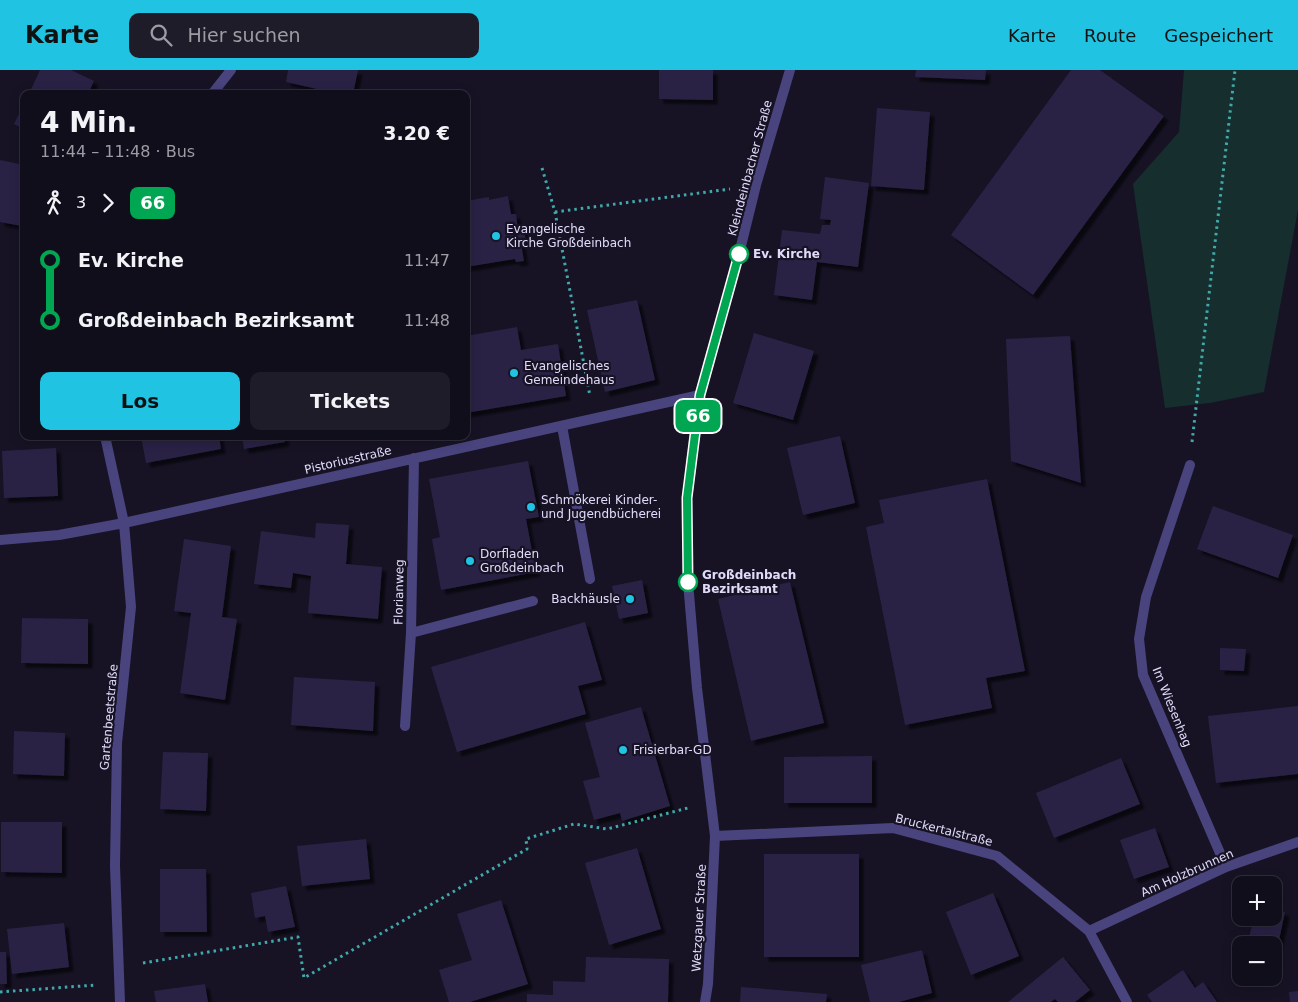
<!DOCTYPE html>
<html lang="de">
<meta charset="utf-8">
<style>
:root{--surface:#110e1c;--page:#1e1c29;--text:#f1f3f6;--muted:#9c9ca3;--line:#302e3b;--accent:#20c3e1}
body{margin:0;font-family:"DejaVu Sans",sans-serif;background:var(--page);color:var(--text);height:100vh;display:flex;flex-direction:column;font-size:19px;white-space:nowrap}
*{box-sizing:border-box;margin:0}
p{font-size:16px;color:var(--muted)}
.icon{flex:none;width:28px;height:28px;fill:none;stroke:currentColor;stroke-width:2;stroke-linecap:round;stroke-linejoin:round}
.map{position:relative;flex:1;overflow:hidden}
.details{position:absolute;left:20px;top:20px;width:450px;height:350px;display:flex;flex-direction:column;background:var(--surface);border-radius:10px;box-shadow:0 2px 12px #0003,0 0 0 1px var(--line)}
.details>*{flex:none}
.badge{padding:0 10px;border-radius:8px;font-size:18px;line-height:32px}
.fabs{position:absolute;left:1232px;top:806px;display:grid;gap:10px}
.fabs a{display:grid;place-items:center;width:50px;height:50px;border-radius:10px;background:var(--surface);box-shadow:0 2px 12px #0003,0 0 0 1px var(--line);font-size:25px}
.map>.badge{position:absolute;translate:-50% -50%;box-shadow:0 0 0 2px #fff}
.legs{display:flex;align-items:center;gap:8px;height:55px;padding:0 20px;font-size:16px}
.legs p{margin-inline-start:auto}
.overview{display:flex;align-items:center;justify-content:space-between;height:85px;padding:0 20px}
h1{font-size:28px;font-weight:800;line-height:38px}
.primary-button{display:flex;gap:10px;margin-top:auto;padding:10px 20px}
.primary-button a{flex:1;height:58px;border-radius:10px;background:var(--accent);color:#111;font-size:20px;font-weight:800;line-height:58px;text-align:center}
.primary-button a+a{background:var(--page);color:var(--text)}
ul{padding:0 20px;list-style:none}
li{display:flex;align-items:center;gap:18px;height:60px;font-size:19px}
li i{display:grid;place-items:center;width:8px;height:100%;margin:0 6px;background:currentColor}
li i::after{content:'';width:12px;height:12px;margin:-6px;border:4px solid;border-radius:50%;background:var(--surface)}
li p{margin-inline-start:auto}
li:first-child i{background:linear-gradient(#0000 50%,currentColor 0)}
li:last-child i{background:linear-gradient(currentColor 50%,#0000 0)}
header{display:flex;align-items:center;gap:30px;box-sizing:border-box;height:70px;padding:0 25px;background:var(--accent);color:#111}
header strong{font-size:24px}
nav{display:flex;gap:28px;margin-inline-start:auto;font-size:18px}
.search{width:350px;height:45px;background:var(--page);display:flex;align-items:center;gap:12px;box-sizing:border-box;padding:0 18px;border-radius:10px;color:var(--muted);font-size:19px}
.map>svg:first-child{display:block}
.green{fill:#162e2e}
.building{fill:#2a2144;filter:url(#shadow)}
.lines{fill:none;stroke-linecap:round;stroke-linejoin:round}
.path{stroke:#40aaaa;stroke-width:3;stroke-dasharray:2.5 4;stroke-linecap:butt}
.service{stroke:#49447e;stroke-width:10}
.minor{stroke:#49447e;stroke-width:10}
.tertiary{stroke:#49447e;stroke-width:10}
.line-1-casing{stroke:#fff;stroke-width:11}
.line-1{stroke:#00a651;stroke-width:8}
.poi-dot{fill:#20c3e1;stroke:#171325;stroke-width:2}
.stop-1-dot{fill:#fff;stroke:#00a651;stroke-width:2.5}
.labels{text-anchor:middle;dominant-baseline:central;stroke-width:4.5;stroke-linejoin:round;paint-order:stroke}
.street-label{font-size:12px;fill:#e1dbfa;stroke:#171325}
.poi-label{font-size:12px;fill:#e1dbfa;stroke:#171325;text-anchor:start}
.stop-label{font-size:12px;font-weight:bold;fill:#e1dbfa;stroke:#171325;text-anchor:start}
</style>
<header>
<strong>Karte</strong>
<div class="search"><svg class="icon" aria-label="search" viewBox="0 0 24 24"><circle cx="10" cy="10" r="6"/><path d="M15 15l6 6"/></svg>Hier suchen</div>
<nav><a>Karte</a><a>Route</a><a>Gespeichert</a></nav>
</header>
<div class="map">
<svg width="1298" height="932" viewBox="0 0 1298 932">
<defs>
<filter id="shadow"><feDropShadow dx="4.5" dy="4.5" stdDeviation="1" flood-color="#0009"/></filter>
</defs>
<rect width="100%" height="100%" fill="#171325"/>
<path class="green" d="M1184,0H1298V140L1264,322L1210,333L1165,338L1133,114L1179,62Z"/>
<path class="building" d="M40,0H71L94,11L88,24H29Z
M288,0H358L353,24H339L286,12Z
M659,0H713V30L659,29Z
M916,0H986L985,10L915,7Z
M1071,0H1100L1164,46L1033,225L951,165Z
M24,34V59L14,54Z
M877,38L930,42L924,120L871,116Z
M0,90L24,95V147L22,156L0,152Z
M825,107L869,113L858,197L817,192L812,230L774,225L782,160L820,164L822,155H830L831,150L820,149Z
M508,126L511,144H516L518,160L524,159L526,172L521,173L524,191L516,192L515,189L466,197V131L489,127V130Z
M637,230L655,310L605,322L587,240Z
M517,257L521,280L558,274L566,326L466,343V266Z
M754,263L814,281L793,350L733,333Z
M1070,266L1081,413L1011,391L1006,269Z
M141,366H219L221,379L146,393Z
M242,366H284L285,372L244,379Z
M840,366L855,433L803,445L787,378Z
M56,378L58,426L4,428L2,381Z
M528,391L539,447L526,449L536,502L441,520L432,469L440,467L429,409Z
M987,409L1025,601L986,608L992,638L905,655L866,457L884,453L879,430Z
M1213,436L1293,465L1278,508L1197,479Z
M316,453L349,455L346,494L382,497L378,549L308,543L311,506L293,503L291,518L254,514L261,461L315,468Z
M184,469L231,476L222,547L237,549L225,630L180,623L191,543L174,541Z
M642,510L648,543L619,549L612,516Z
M790,512L824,653L751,671L718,529Z
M22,548L88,549V594L21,593Z
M585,552L602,610L578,616L586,644L457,682L431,597Z
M1220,578L1246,579L1244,601L1220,600Z
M294,607L375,612L373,661L291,655Z
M1298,636V704L1216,713L1208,646Z
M641,637L670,736L622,751L620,743L594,750L583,711L600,707L585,653Z
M14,661L65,663L64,706L13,704Z
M163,682L208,683L206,741L160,739Z
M872,686V733H784V687Z
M1121,688L1140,734L1054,768L1036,723Z
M1,752H62V803L1,802Z
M1155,758L1169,797L1134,809L1120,770Z
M366,769L370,809L302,816L297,776Z
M637,778L661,859L609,875L585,793Z
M764,784H859V887H764Z
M160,799H206L207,862H160Z
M286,816L295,857L268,862L265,846L255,848L251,823Z
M993,823L1019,886L971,905L946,842Z
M501,830L528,914L470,932H449L439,900L472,890L457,844Z
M1274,839L1285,842L1275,889L1274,875H1247L1254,848H1274Z
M64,853L69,897L12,904L7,859Z
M922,880L932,923L899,932H870L861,895Z
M0,882H6L7,914H0Z
M586,887L669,889L668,932H527V924L553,925V911L585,912Z
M1063,887L1090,920L1075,932H1058L1055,929L1051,932H1008Z
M1183,900L1195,918L1203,912L1217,932H1152L1147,925Z
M205,914L208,932H156L154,921Z
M741,917L827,924L826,932H740Z
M1298,921V932H1290L1289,922Z"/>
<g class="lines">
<path class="path" d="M542,98L555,142L590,326
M555,142L730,119
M1192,372L1235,0
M143,893L298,867L304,908L527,779L526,769L574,754L607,759L688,738
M0,922L96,915"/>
<path class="service" d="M562,356L590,509
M411,563L533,531"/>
<path class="minor" d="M212,24L231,0
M105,366L124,453L131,537L117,673L115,796L120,932
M1190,395L1146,527L1139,569L1143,605L1226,797
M0,470L59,465L124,453L700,325
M405,656L411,563L414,388
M715,766L893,758L997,786L1089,861L1127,932
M1089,861L1226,797L1298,772"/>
<path class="tertiary" d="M705,932L708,914L715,766L697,618L688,512L687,428L700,325L739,184L756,115L790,0"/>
</g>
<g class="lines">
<g class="line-1-casing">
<path id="line-1" d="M688,512L687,428L700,325L739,184"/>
</g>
<use href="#line-1" class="line-1"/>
</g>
<g class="poi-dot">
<circle cx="496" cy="166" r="5"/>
<circle cx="514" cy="303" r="5"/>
<circle cx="531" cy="437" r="5"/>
<circle cx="470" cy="491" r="5"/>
<circle cx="630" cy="529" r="5"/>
<circle cx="623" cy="680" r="5"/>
</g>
<g class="stop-1-dot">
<circle cx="739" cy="184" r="9"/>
<circle cx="688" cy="512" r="9"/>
</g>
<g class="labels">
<g class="street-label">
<text transform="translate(750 98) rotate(-75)">Kleindeinbacher Straße</text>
<text transform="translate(348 390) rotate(-13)">Pistoriusstraße</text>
<text transform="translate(399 522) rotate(-89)">Florianweg</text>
<text transform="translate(1172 637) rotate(68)">Im Wiesenhag</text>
<text transform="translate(109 647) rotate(-85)">Gartenbeetstraße</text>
<text transform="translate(944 760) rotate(14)">Bruckertalstraße</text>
<text transform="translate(1187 803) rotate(-24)">Am Holzbrunnen</text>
<text transform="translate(699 848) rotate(-87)">Wetzgauer Straße</text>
</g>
<g class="poi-label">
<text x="506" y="159">Evangelische<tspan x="506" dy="14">Kirche Großdeinbach</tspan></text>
<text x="524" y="296">Evangelisches<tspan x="524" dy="14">Gemeindehaus</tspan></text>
<text x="541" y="430">Schmökerei Kinder-<tspan x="541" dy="14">und Jugendbücherei</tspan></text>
<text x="480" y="484">Dorfladen<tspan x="480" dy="14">Großdeinbach</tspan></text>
<text x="620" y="529" text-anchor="end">Backhäusle</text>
<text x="633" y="680">Frisierbar-GD</text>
</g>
<g class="stop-label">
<text x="753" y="184">Ev. Kirche</text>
<text x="702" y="505">Großdeinbach<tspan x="702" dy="14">Bezirksamt</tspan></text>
</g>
</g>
</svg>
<div class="fabs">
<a>+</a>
<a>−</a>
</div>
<b class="badge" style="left:698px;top:346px;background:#00a651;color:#fff">66</b>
<section class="details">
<div class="overview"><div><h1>4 Min.</h1><p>11:44 – 11:48 · Bus</p></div><b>3.20 €</b></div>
<div class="legs"><svg class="icon" aria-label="walk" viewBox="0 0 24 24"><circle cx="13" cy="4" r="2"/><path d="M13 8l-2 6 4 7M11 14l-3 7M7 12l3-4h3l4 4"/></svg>3<svg class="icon" aria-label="forward" viewBox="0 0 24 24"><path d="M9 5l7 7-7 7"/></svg><b class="badge" style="background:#00a651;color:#fff">66</b></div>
<ul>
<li><i style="color:#00a651"></i><b>Ev. Kirche</b><p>11:47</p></li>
<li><i style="color:#00a651"></i><b>Großdeinbach Bezirksamt</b><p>11:48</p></li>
</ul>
<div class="primary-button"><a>Los</a><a>Tickets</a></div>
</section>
</div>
